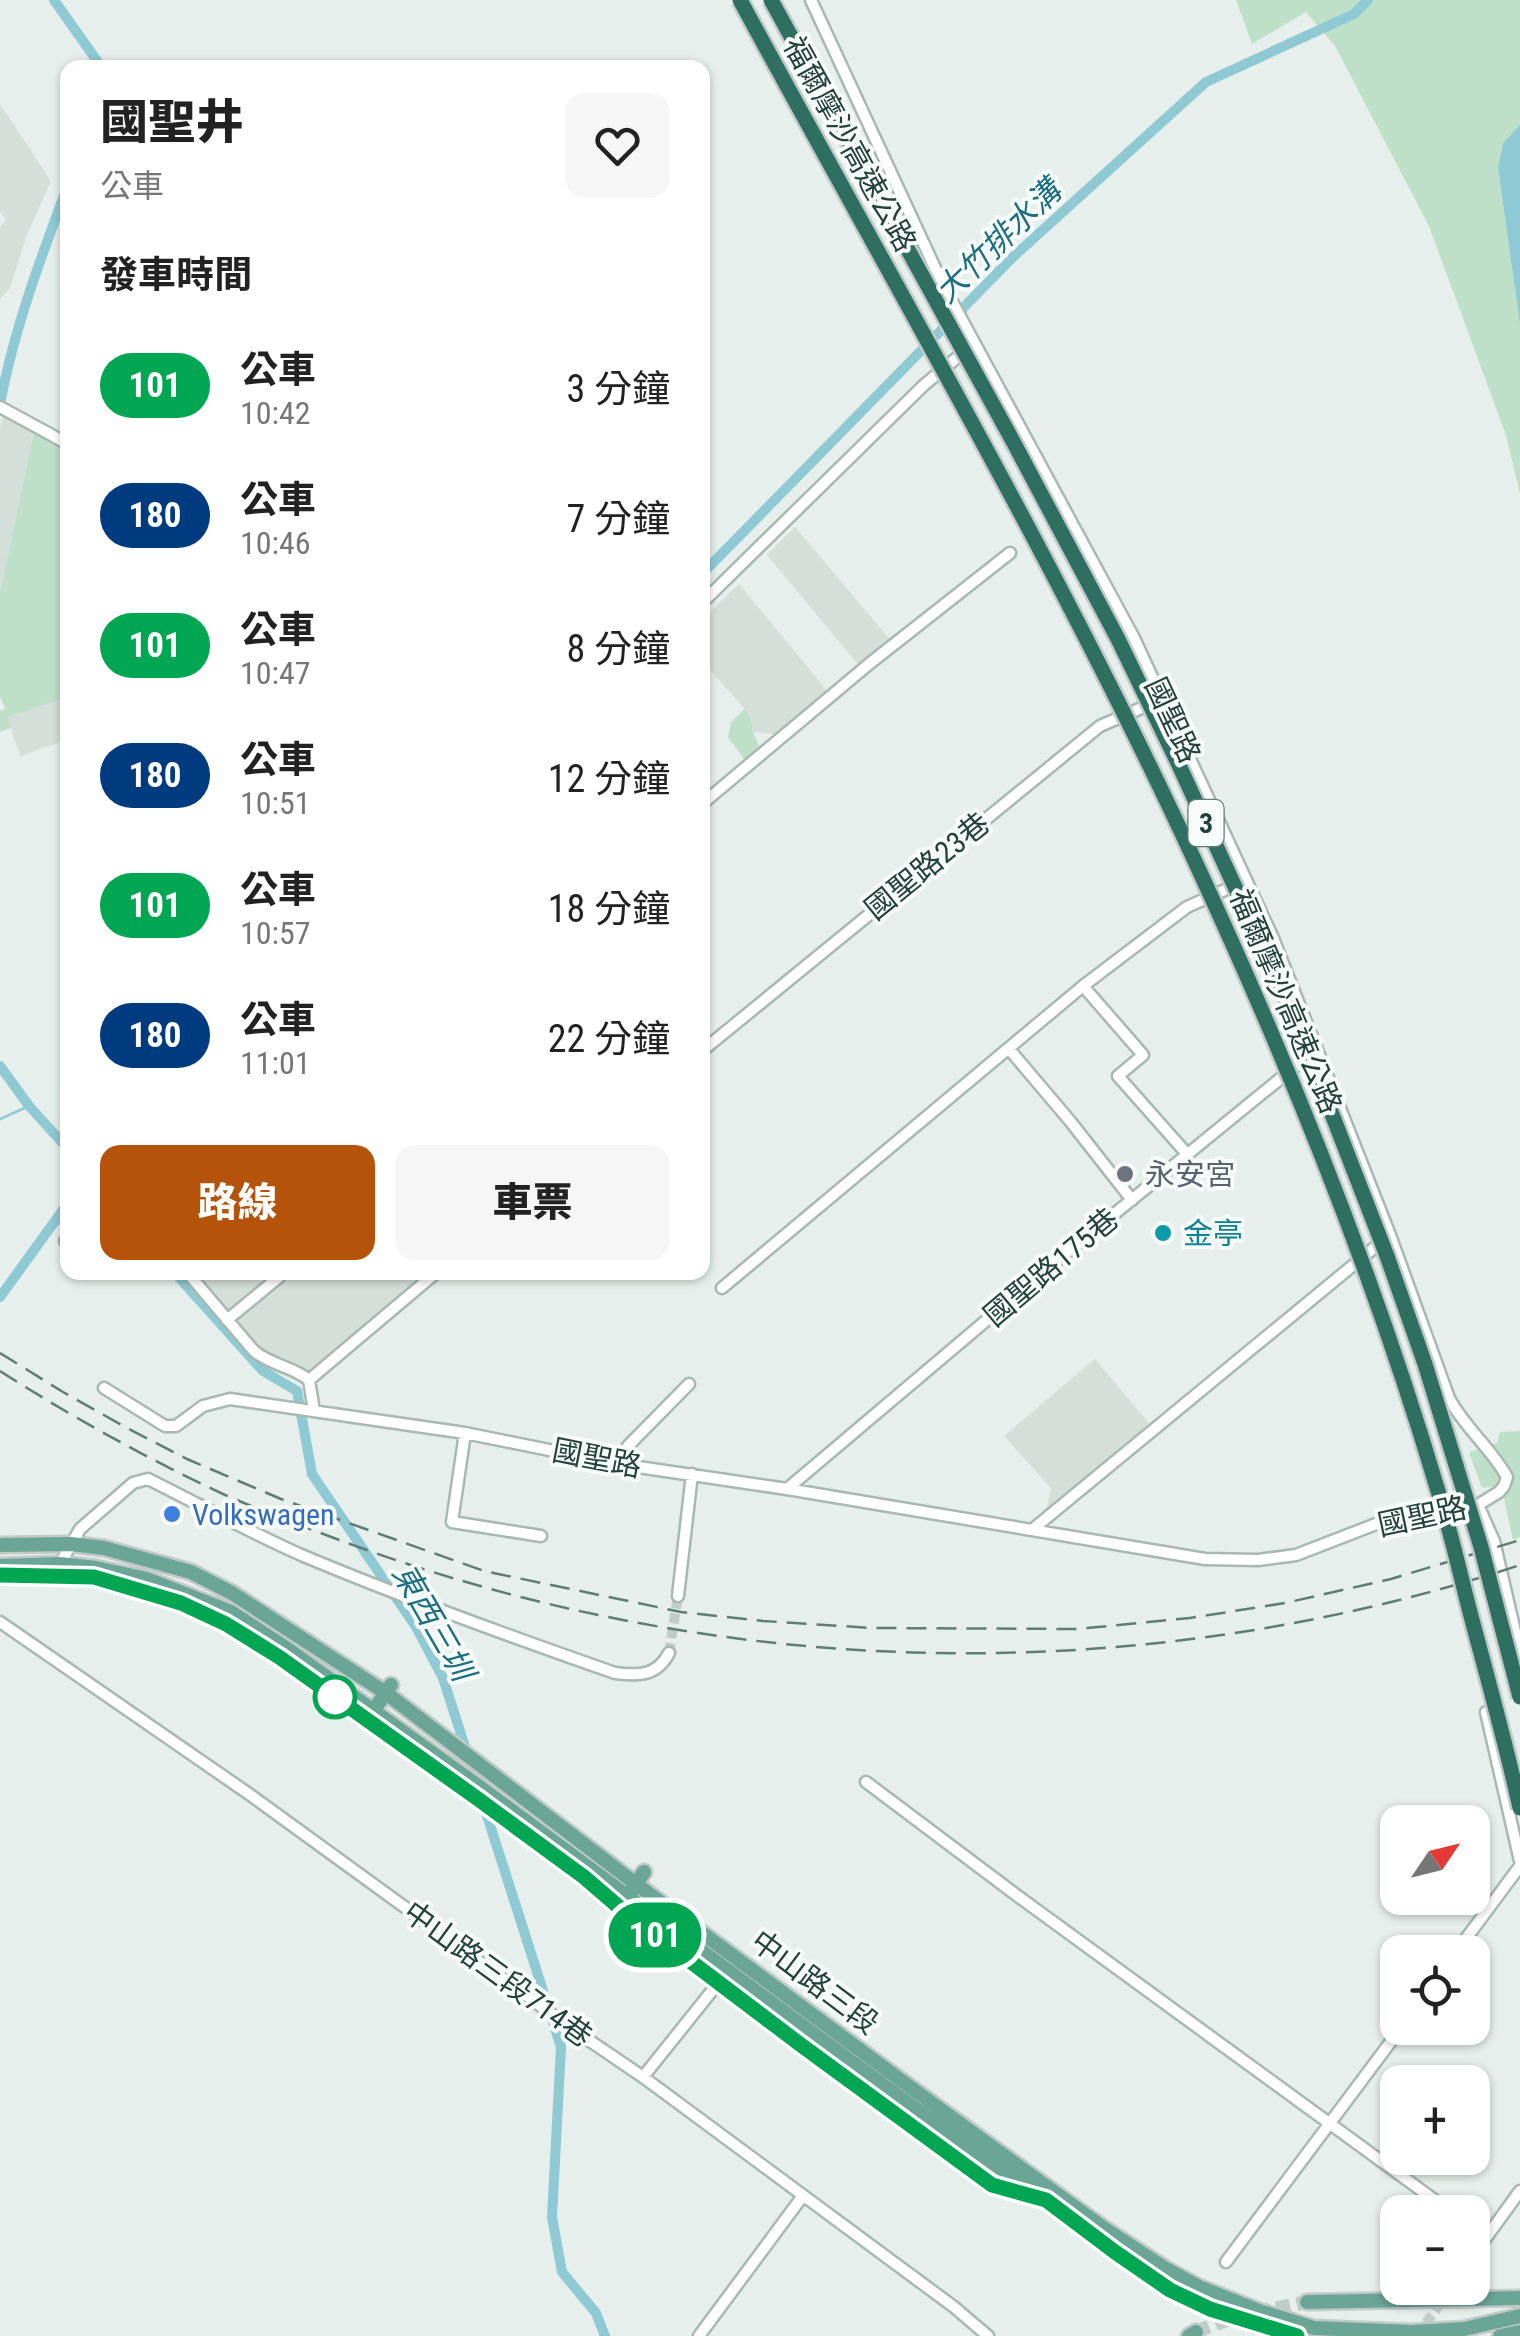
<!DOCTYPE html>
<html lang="zh-TW">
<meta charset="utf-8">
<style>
:root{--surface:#fff;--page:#f6f6f6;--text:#222;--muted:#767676;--accent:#b45309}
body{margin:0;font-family:"Roboto Condensed","Noto Sans TC",sans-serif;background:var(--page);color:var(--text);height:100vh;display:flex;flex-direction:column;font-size:38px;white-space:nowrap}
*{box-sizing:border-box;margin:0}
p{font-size:32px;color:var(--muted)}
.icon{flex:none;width:55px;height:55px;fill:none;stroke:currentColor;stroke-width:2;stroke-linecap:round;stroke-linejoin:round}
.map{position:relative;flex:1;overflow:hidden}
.side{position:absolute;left:60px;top:60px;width:650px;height:1220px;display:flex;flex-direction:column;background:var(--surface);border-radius:20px;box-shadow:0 2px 8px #0004}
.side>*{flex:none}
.badge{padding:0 20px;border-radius:32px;font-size:35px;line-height:65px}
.needle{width:65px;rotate:55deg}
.controls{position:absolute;left:1380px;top:1805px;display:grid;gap:20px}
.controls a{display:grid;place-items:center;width:110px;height:110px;border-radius:20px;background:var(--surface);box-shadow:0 2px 8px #0004;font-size:50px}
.map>.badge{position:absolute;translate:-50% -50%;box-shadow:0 0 0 5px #fff}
h2{padding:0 40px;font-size:38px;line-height:90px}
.round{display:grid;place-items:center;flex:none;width:105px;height:105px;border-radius:20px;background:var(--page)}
.headline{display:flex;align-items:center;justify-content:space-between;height:170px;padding:0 40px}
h1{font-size:48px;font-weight:800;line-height:75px}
.button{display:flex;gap:20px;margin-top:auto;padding:20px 40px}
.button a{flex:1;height:115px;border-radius:20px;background:var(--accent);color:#fff;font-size:40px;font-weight:800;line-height:115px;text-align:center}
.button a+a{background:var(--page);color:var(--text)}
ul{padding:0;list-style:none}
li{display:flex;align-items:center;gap:30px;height:130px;padding:0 40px}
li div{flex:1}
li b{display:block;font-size:38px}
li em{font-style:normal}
li .badge{min-width:110px;font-weight:700;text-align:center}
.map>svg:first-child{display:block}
.built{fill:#d4dfda}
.green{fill:#bfe0c8}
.water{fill:#8ec9d4}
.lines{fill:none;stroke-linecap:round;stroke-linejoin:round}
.stream{stroke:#8ec9d4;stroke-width:2.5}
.canal{stroke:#8ec9d4;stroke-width:10}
.minor-tunnel{stroke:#bfccc8;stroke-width:10;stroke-dasharray:10 5;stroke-linecap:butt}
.major-tunnel{stroke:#bfccc8;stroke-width:14;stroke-dasharray:14 7;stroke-linecap:butt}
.minor-casing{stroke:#a8b8b2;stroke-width:15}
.major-casing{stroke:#c2cac8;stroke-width:19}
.minor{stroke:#fff;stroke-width:10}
.major{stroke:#6aa596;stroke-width:14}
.rail{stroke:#5f7d75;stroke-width:2.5;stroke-dasharray:20 10;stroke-linecap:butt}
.highway-bridge-casing{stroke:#c2cac8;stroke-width:20;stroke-linecap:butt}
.highway-bridge{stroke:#2f6f62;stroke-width:15}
.line-casing{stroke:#fff;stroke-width:22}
.line{stroke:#00a651;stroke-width:15}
.worship-dot{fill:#6b7280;stroke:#f7fbf9;stroke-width:4}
.culture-dot{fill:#0f9aa8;stroke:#f7fbf9;stroke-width:4}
.shop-dot{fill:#3f7fe0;stroke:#f7fbf9;stroke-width:4}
.stop-dot{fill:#fff;stroke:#00a651;stroke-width:5}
.labels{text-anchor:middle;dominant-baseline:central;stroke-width:8;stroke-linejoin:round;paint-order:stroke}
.shield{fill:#f7fbf9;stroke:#637a73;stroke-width:2.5}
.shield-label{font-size:28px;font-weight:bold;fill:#24423a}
.street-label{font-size:30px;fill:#24423a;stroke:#f7fbf9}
.worship-label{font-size:30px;fill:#5b616d;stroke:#f7fbf9;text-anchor:start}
.culture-label{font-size:30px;fill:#0d838f;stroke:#f7fbf9;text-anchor:start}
.shop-label{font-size:30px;fill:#366cbe;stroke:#f7fbf9;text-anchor:start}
.water-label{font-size:32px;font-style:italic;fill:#1c6f80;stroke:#f7fbf9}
</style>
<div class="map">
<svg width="1520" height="2336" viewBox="0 0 1520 2336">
<rect width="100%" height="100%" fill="#e6efeb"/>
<path class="built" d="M0,104L51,181L26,237L10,288L0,299V227L6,220L0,212Z
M2,417L34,432L0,592V429Z
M795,527L892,642L861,668L767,555Z
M739,584L830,694L780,734L753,732L751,718L745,709L703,662L702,620Z
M67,697V740L20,756L7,717Z
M188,1273H438L312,1378L256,1354Z
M1095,1359L1154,1429L1054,1512L1047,1508L1051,1488L1004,1436Z"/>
<path class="green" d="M1236,0H1520V125L1503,143L1498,168L1520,324V494L1506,435L1429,226L1335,46L1306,12L1252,44Z
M34,432L67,451V697L8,717L11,728L0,732V711L5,709L0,696V592Z
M745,709L751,718L753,732L762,752L747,763L728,737L731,722Z
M1520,1431V1537L1513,1540L1501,1485L1482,1488L1469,1452L1497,1443L1500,1432Z"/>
<path class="water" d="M1520,125V324L1498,168L1503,143Z"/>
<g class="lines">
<path class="stream" d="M0,1119L29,1106"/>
<path class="canal" d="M54,0L102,68
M0,404C14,329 41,257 68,185
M702,574L1013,257L1206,82L1354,14L1368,0
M0,1066L29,1106L68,1149
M174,1272L263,1371L297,1391L312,1474L416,1627L443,1678L561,2047L552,2217L562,2272L596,2313L605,2336
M0,1297L68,1203"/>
<path class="minor-tunnel" d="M669,1653L678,1596
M1417,2335L1452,2288"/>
<path class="major-tunnel" d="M1196,2332L1234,2317L1307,2302"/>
<g class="minor-casing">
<path id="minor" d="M0,407L68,444
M702,603L924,385L965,351
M702,804L869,664L1010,553
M1083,986L1143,1055L1118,1076L1187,1154
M1009,1049L1070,1121L1132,1200
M702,1051L1100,726L1153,703
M65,1241L68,1239
M187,1272L254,1351C270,1365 292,1366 309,1380L314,1411
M722,1288L1083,986L1187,907L1236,885
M227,1320L285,1272
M309,1380L437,1272
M104,1388L165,1426H176L203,1406L230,1399L465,1433L618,1464L787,1489L1205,1559L1258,1560L1296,1555L1376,1524L1478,1505L1499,1492L1504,1486L1507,1477C1491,1448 1464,1427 1449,1398L1390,1235L1273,938L1134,638L942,283L811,0
M465,1433L452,1522L541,1536
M618,1464L628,1446L689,1384
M787,1489L1059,1259L1313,1052
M1478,1505L1494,1541L1520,1653
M1033,1529L1385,1239
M58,1575L60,1564L80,1529L133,1483L148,1479C198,1504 248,1531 299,1554C403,1598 509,1636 615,1673C639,1676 657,1676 669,1653
M678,1596L692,1474
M0,1622L249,1794L571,2028L643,2077L954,2307L988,2336
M1486,1712L1520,1861
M866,1782L1019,1897L1451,2212
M1456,1952L1520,1866
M643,2077L719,1982
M1472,2257L1520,2191
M1226,2262L1401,2028
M699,2336L802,2197"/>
</g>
<g class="major-casing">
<path id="major" d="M0,1545L71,1544L104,1548L191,1572L232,1593L386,1693L636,1884L918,2093L1102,2227L1166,2269L1199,2287L1259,2311L1314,2328L1412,2332L1464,2329L1520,2316
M0,1566L60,1564L96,1568L147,1579L231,1612L286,1648L485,1791L910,2105L1046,2200L1115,2252L1170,2289L1210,2309L1297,2336
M367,1720L391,1685
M620,1908L644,1872
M1307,2302L1520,2298
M1189,2336L1196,2332
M1500,2336L1520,2332"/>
</g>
<use href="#minor" class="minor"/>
<use href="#major" class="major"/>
<path class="rail" d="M0,1353L63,1392L127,1428L187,1459L281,1499L484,1571L681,1612L763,1621L872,1628L1077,1629L1190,1618L1285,1603L1391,1579L1520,1540
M0,1371C72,1417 146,1458 223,1494C259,1510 297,1524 334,1538C713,1681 1134,1692 1520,1565"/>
<g class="highway-bridge-casing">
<path id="highway-bridge" d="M740,0C896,288 1062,572 1199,870C1292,1071 1375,1278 1438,1491C1451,1532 1460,1574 1471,1616C1488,1680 1506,1744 1520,1808
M771,0L1015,445L1118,639L1178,763L1292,1011L1387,1256L1425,1364L1481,1547L1520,1697"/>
</g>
<use href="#highway-bridge" class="highway-bridge"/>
</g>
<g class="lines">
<g class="line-casing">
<path id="line" d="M0,1575L94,1577L181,1603L226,1624L279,1657L478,1799L584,1877L620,1908L801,2045L992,2185L1046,2200L1115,2252L1170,2290L1210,2309L1297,2336"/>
</g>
<use href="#line" class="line"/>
</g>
<circle class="worship-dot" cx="1125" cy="1174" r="10"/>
<circle class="culture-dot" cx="1163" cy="1233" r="10"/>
<circle class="shop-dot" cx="172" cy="1514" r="10"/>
<circle class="stop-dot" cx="335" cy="1697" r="20"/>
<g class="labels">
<rect class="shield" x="1188.5" y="800" width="35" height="46" rx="8"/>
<g class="shield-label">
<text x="1206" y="823">3</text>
</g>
<g class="street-label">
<text transform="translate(850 144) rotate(61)">福爾摩沙高速公路</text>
<text transform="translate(1173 720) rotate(65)">國聖路</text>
<text transform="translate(927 866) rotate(-39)">國聖路23巷</text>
<text transform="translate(1286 1001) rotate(67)">福爾摩沙高速公路</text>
<text transform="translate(1051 1267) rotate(-40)">國聖路175巷</text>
<text transform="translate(597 1458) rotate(11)">國聖路</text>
<text transform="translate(1422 1516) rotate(-12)">國聖路</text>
<text transform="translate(498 1974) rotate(36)">中山路三段714巷</text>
<text transform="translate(815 1982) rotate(37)">中山路三段</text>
</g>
<g class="worship-label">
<text x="1145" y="1174">永安宮</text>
</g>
<g class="culture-label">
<text x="1183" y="1233">金亭</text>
</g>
<g class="shop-label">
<text x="192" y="1514">Volkswagen</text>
</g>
<g class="water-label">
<text transform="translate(998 241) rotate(-44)">大竹排水溝</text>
<text transform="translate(433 1622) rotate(60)">東西三圳</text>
</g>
</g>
</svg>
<div class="controls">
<a><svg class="needle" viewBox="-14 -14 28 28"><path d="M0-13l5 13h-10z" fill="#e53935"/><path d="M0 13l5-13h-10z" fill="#767676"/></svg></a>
<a><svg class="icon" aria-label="locate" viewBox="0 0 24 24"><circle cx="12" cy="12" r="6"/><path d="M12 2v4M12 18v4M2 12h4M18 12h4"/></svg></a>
<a>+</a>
<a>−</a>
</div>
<b class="badge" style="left:655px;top:1935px;background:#00a651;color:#fff">101</b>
<section class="side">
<div class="headline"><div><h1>國聖井</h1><p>公車</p></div><a class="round"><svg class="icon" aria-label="heart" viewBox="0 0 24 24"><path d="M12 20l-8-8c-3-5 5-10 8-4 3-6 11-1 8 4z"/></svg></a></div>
<h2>發車時間</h2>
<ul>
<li><span class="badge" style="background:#00a651;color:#fff">101</span><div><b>公車</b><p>10:42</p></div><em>3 分鐘</em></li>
<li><span class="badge" style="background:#003b80;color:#fff">180</span><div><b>公車</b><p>10:46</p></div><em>7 分鐘</em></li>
<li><span class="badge" style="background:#00a651;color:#fff">101</span><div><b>公車</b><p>10:47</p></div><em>8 分鐘</em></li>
<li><span class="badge" style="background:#003b80;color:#fff">180</span><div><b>公車</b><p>10:51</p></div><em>12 分鐘</em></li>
<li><span class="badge" style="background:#00a651;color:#fff">101</span><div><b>公車</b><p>10:57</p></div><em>18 分鐘</em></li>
<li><span class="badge" style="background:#003b80;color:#fff">180</span><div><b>公車</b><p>11:01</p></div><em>22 分鐘</em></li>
</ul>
<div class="button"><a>路線</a><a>車票</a></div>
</section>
</div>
